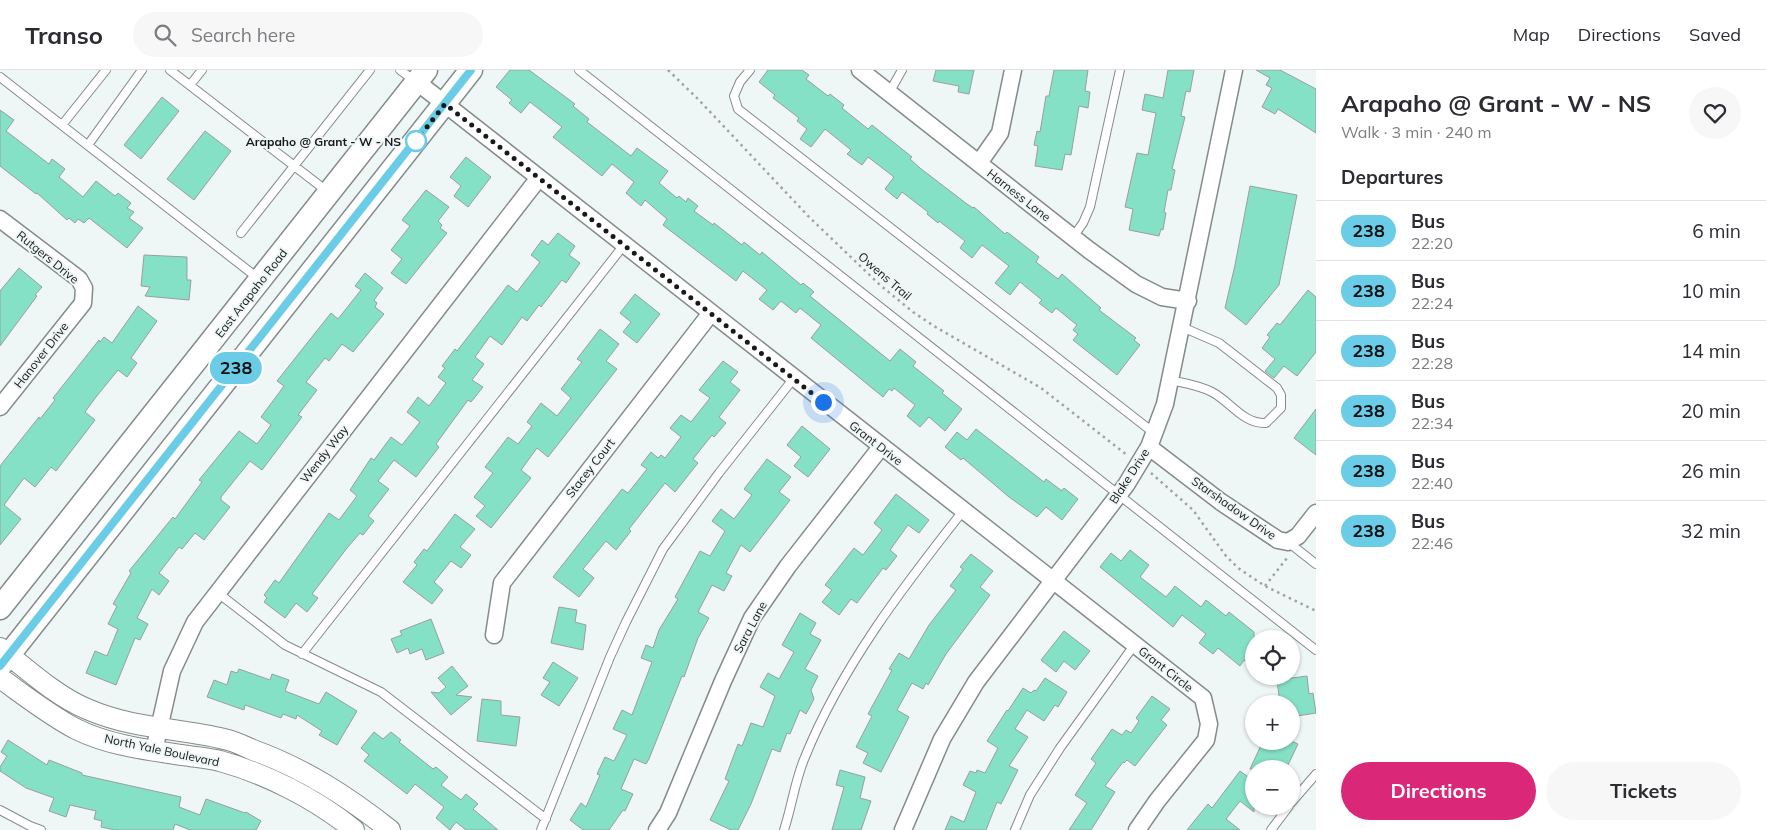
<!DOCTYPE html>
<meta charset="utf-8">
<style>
:root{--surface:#fff;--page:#f7f7f7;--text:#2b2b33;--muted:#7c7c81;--line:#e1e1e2;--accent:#db2777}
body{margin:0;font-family:Mulish,sans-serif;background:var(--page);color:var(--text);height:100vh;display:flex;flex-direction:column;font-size:19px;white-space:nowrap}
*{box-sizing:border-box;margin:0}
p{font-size:16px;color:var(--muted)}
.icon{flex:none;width:28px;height:28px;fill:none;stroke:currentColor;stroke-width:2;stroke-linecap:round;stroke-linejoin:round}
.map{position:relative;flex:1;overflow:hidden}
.details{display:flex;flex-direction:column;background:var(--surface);width:450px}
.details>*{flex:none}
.badge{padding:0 10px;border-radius:16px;font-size:18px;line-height:32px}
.controls{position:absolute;left:1245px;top:560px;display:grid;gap:10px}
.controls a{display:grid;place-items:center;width:55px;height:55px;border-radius:50%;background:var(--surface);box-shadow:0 1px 4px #0004;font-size:25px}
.you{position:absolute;width:25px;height:25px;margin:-12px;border:4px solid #fff;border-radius:50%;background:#1a73e8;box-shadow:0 0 0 8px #1a73e833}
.map>.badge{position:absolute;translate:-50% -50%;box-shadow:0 0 0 2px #fff}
h2{padding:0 25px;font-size:19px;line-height:45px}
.round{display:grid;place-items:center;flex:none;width:52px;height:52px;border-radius:26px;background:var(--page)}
.overview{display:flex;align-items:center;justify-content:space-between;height:85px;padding:0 25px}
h1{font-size:24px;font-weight:700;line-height:38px}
.cta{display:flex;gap:10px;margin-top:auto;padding:10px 25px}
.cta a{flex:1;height:58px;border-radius:30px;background:var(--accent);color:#fff;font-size:20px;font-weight:700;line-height:58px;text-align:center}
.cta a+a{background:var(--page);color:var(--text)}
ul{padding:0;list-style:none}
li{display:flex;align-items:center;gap:15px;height:60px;padding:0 25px;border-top:1px solid var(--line)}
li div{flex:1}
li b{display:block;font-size:19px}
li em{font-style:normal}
li .badge{min-width:55px;font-weight:700;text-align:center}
header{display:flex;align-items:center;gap:30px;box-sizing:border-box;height:70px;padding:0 25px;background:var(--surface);border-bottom:1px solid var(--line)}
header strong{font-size:24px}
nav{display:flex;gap:28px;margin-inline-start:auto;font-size:18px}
.search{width:350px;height:45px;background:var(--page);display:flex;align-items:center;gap:12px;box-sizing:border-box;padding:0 18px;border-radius:28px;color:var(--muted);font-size:19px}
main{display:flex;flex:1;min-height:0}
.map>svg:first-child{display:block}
.building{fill:#84e1c5;stroke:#9a9f9d}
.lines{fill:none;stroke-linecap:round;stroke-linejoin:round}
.service-casing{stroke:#858b8c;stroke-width:10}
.minor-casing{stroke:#858b8c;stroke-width:19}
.tertiary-casing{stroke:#858b8c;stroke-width:22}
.secondary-casing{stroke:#858b8c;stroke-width:25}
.path{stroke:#9ea3a3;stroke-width:2.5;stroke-dasharray:2.5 4;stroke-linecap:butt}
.service{stroke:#fff;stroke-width:8}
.minor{stroke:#fff;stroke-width:16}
.tertiary{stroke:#fff;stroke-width:20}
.secondary{stroke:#fff;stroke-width:22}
.line-casing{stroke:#fff;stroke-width:11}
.line{stroke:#6bcce7;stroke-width:8}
.walk{stroke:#17191a;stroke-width:5;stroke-dasharray:0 9}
.stop-dot{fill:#fff;stroke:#6bcce7;stroke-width:2.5}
.labels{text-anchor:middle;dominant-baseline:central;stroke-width:4;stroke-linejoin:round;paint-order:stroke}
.stop-label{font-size:12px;font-weight:bold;fill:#17191a;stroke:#eff6f6;text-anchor:end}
.street-label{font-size:12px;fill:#17191a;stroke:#eff6f6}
</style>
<header>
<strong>Transo</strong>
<div class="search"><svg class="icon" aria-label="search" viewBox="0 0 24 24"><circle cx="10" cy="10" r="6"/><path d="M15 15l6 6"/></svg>Search here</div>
<nav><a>Map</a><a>Directions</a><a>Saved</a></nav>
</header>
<main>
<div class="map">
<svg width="1316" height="760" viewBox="0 0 1316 760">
<rect width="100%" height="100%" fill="#eff6f6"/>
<path class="building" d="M510,0H529L575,34L573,36L589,49L587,52L631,86L637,78L668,101L659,113L677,128L679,126L686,132L688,128L698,136L694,141L713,155L714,153L742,175L744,172L760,185L762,182L801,215L803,213L814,222L810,226L890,291L900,279L916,292L913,296L944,321L942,323L962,339L945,361L929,347L920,357L907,346L915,335L894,318L892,321L889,319L883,327L811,268L821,255L800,238L796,243L781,231L773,240L759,229L767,220L743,201L736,211L663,155L667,149L645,130L641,136L626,123L634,112L612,94L602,106L553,67L562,57L530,32L521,43L509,33L512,30L496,17Z
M768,0H802L809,5L806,9L828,26L830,24L844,35L842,38L868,59L872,55L912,87L910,89L920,98L967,134L973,138L974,137L1005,164L1007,162L1039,187L1036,192L1058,209L1062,204L1101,238L1099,240L1136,268L1134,270L1140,275L1117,305L1073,270L1078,264L1073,260L1077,255L1056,238L1052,243L1039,233L1042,230L1020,212L1010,225L995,213L1009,196L982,175L972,188L960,178L965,171L939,151L938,153L927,144L928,142L902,122L897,129L885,119L894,107L868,87L862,95L847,84L851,80L825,59L811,77L800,69L807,59L797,51L799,48L773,28L775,25L759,12Z
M936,0H974L969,24L958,22L959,16L933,11Z
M1054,0H1088L1085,21L1090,22L1088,38L1079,36L1071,85L1065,84L1062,100L1035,96L1038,76L1034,75L1037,61L1040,62L1046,26H1049Z
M1168,0H1194L1190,22L1186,21L1181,46L1185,47L1172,99L1175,100L1171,120H1168L1164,142L1166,143L1163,160L1161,159L1159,166L1129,160L1133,139L1125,137L1137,83L1148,85L1156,43L1142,40L1145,24L1163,28Z
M1256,0H1280L1316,19V63L1278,39L1275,44L1262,37L1272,18L1266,15L1270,8Z
M162,27L179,41L141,89L124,75Z
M0,40L14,50L6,61L49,94L52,89L65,99L59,107L83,127L96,111L115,126L118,123L131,133L127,138L134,142L129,148L143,158L127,178L89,148L84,153L78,149L75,153L69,148L67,150L37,123L36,124L0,96Z
M205,61L231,81L194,130L167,109Z
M466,87L491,107L468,137L454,126L461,116L450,107Z
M1250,116L1297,125L1279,215L1246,255L1225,238L1235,195Z
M426,120L449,137L438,151L442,155L440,158L447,163L406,214L391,203L402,189L391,180L410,156L402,150Z
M558,163L575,176L569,185L580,193L566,213L562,210L541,237L539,235L527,251L522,247L502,275L490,266L475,287L484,294L472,310L483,317L471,332L468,330L449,356L436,374L439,377L416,407L394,390L378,411L389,419L368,446L374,451L363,465L360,463L347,478L312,524L318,528L307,542L296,533L285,548L264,532L267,528L264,525L275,510L279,513L329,443L339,450L357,426L350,420L371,388L374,390L391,367L402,375L420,352L407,342L418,327L429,336L446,313L438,307L445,298L442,296L455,279L457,281L508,215L517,222L540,192L531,185L542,170L548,175Z
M144,185L187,187V210H191L189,230L145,226L150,217L141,216Z
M19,198L42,217L35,225L37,226L0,276V221Z
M365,203L383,218L374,230L377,233L375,237L384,244L353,282L342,274L329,291L325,288L306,312L317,320L298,345L302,347L262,400L250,391L221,427V430L230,437L204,470L195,463L182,479L179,477L159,503L169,511L159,525L152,519L137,548L148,554L140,570L135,568L116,615L86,603L95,581L107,586L118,559L108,554L117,536L113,534L131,503L129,501L173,447L175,449L202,412L199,410L239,361L257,374L271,355L261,347L284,316L277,311L331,243L338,249L361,220L355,216Z
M1308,220L1316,227V282L1297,306L1284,296L1274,308L1265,301L1275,289L1262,278L1270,267L1267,265L1277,253L1280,255Z
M635,224L660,244L637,273L623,262L631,252L620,243Z
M138,236L157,251L131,288L137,293L127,307L118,300L96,327L85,342L95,350L56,401L51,397L35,417L24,408L4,435L21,449L0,475V396L39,347L40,349L55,330L53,328L99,270L100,272L104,267L112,273Z
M600,259L619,274L606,291L617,299L548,387L537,378L521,400L531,408L491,458L476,446L485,436L474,427L493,403L485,397L508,367L518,374L532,356L527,352L541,333L557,346L571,328L561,319L582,292L577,289Z
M723,291L738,302L730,312L740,320L719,347L726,353L714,367L712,365L693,389L698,393L675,422L665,413L629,459L631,461L616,480L606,471L583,499L594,508L579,527L553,507L622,419L628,423L647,399L641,395L651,382L658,388L661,385L665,388L681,367L670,358L681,345L691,352L710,328L699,320Z
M1316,339V385L1294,368Z
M802,356L830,379L808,407L794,396L801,387L787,375Z
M976,359L1044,412L1046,409L1062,421L1064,418L1078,429L1062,450L1046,437L1037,447L1009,427L963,388L961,390L945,377L957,362L967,370Z
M767,389L791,407L779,422L790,430L750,482L741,475L726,503L732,506L724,521L712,515L698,542L709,548L698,568L684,607L682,606L649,689L646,694L634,689L621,719L633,724L625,741L623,740L609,760H583L570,750L581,733L586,737L600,705L597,704L605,687L614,691L627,665L613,659L622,640L632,645L652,592L641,588L646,575L653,578L659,560L678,529L675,527L700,481L710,486L725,461L712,451L721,439L734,449L752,425L744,419Z
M896,424L929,450L919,463L908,455L890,480L897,486L886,500L883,498L857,533L851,529L839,545L822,532L832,520L825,515L854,478L863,485L882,460L874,453Z
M455,444L475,459L460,477L471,485L461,498L451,491L434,512L443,520L432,534L403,512L417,495L414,492L424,479L427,481Z
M1130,480L1149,495L1140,507L1166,527L1175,516L1201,537L1206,530L1226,546L1229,542L1254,562V597L1244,590L1240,596L1218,578L1213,584L1199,573L1206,564L1182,545L1173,557L1100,497L1111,483L1121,491Z
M971,484L993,501L980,517L990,525L946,584L928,615L926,613L923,619L912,613L897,640L909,647L881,702L863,693L868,683L856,677L872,646L868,644L892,600L889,599L899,583L909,589L929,555L956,520L950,516L963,499L960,497Z
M559,537L577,540L575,552L586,555L583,580L551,573Z
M800,543L816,553L810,564L821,570L805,599L818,606L811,620L814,629L806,644L800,640L790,664L787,663L780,682L772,679L751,734L738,760H731L710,750L729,711L725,709L738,674L742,676L751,653L763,657L775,626L760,617L768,603L779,609L794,582L782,575Z
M431,549L444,583L426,590L422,579L410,584L408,578L397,583L391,569L402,565L400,561Z
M1064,561L1090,581L1075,600L1064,591L1056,602L1041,590Z
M553,592L578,608L559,636L541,625L550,612L543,608Z
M452,596L468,616L456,625L472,627L451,645L431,622L439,623L446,617L438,608Z
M239,599L270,610L272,604L289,610L285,621L319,634L326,622L357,641L337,675L319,665L322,661L297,645L296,649L283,644L281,648L245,635L244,640L207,627L214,610L227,615L231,601L237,603Z
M1307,606L1309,624L1313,623L1316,643L1291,647V634H1280L1277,610Z
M1045,608L1067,622L1058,637L1055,635L1044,651L1027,640L1015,659L1028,667L1009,696L1018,700L1001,734L997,732L986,760H945L951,746L964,752L976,722L963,715L970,701L976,703L977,700L985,703L998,678L987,671L1007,640L1008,641L1023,618L1031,623L1034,620L1036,621Z
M1152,626L1170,639L1161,650L1167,655L1135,696L1127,690L1124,693L1123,692L1105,716L1115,722L1091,760H1069L1087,733L1075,725L1096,693L1091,689L1112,659L1122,665L1126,660L1131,663L1139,651L1136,648Z
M482,629L501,631V645L520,647L516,676L477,671Z
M374,662L383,669L391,662L401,670L399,672L433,699L436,697L448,707L441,715L461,730L466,724L478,734L473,739L498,760H466L456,752L450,760L436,748L444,737L415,714L407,724L364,691L369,685L361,678Z
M8,670L47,695L49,690L82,703V705L181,727L179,737L200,745L206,729L245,743L246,742L261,751L256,760H190L175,754L173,760H115L101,757L102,751L94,749L96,741L70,735L66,747L49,741L54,728L26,718L0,701V697L7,686L1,682Z
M1263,671H1291L1298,674L1287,697L1275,691L1271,699H1250Z
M840,700L865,707L860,728L871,731L861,760H832L844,717L836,715Z
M1240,701L1254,711V742L1240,731L1226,749L1240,760H1187L1208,734L1212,738Z"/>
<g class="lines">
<g class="service-casing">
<path id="service" d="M170,0L328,122
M400,0L415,11
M579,0L1316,580
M750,0L740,12L734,26L738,39L1154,363
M0,7L259,209
M190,15L202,0
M889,23L902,0
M62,55L106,0
M88,75L142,0
M241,163L370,0
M1073,167L1083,153L1090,137L1120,0
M1170,310C1184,313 1199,315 1212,322C1231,332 1243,354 1266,353L1281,338V325L1277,318L1219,273L1182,257
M1288,472L1316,494
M218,523L285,575L381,622L546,749
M302,584L624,175
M1291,733L1316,704
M0,740L30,756L41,760
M541,760L610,587L626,552L663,479L719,403L794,308
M784,760C792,736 795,710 805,687C842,596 903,517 963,441
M1015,760L1030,725L1060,678L1135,574
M1271,760L1289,736"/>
</g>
<g class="minor-casing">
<path id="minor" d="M860,0L1089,180L1136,214L1162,227L1188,231
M417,12L1203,628L1209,654L1206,670L1157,731L1137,760
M979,93L1000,63L1013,0
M0,149L79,209L84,218L83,233L0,337
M1149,377L1221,432L1278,470L1288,472L1298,466L1316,443
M494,565L502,513L711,243
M154,681L172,601L195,552L538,109
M657,760L668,743L723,611L752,548L788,496L881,377
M903,760L942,669L976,612L1126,415L1149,377L1165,334L1234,0"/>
</g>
<g class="tertiary-casing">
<path id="tertiary" d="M0,578C27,599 56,626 87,639C133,659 178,658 224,669C234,671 244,676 253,680C305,699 347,726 390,760
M0,608C24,625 49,645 76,659C108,675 147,680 182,685C194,687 208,688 220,691C267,704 316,729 354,760"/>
</g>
<g class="secondary-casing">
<path id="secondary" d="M0,538L426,0
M0,596L471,0"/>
</g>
<path class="path" d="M668,0L698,29L810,148L880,215L913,242L934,256L1041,318L1127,385
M1151,403L1193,440L1226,486L1238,498L1265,516L1316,541
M1265,516L1287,488"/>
<use href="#service" class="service"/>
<use href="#minor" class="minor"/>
<use href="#tertiary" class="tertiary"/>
<use href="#secondary" class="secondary"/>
</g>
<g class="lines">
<g class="line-casing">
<path id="line" d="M0,596L471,0"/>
</g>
<use href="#line" class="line"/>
<path class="walk" d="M416,71L445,34L823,332"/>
</g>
<circle class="stop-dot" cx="416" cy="71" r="10"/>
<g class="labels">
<g class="stop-label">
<text x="401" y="71">Arapaho @ Grant - W - NS</text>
</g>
<g class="street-label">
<text transform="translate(1019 125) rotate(38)">Harness Lane</text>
<text transform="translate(48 187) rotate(39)">Rutgers Drive</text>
<text transform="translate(885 206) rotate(41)">Owens Trail</text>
<text transform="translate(251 223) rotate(-52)">East Arapaho Road</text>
<text transform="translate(41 285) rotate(-52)">Hanover Drive</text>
<text transform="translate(876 373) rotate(38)">Grant Drive</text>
<text transform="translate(324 384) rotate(-52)">Wendy Way</text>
<text transform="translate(590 398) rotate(-52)">Stacey Court</text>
<text transform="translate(1129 406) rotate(-57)">Blake Drive</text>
<text transform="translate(1234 438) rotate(35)">Starshadow Drive</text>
<text transform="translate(750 557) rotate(-62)">Sara Lane</text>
<text transform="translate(1166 599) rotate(38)">Grant Circle</text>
<text transform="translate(162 680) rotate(12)">North Yale Boulevard</text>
</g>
</g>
</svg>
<div class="controls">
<a><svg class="icon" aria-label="locate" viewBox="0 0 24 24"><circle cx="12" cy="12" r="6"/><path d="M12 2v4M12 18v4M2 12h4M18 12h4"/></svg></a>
<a>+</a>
<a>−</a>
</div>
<div class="you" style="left:823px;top:332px"></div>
<b class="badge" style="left:236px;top:298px;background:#6bcce7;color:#111">238</b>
</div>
<section class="details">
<div class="overview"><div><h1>Arapaho @ Grant - W - NS</h1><p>Walk · 3 min · 240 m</p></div><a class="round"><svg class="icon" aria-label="heart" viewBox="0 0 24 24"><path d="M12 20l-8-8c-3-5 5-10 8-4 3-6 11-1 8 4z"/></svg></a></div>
<h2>Departures</h2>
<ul>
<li><span class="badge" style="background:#6bcce7;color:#111">238</span><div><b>Bus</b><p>22:20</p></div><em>6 min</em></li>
<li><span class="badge" style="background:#6bcce7;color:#111">238</span><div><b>Bus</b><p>22:24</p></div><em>10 min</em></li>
<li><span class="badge" style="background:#6bcce7;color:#111">238</span><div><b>Bus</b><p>22:28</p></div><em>14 min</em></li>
<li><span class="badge" style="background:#6bcce7;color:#111">238</span><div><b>Bus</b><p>22:34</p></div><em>20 min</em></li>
<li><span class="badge" style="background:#6bcce7;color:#111">238</span><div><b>Bus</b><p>22:40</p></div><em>26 min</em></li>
<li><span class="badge" style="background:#6bcce7;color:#111">238</span><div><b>Bus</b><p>22:46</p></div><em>32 min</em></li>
</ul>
<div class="cta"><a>Directions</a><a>Tickets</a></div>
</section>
</main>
